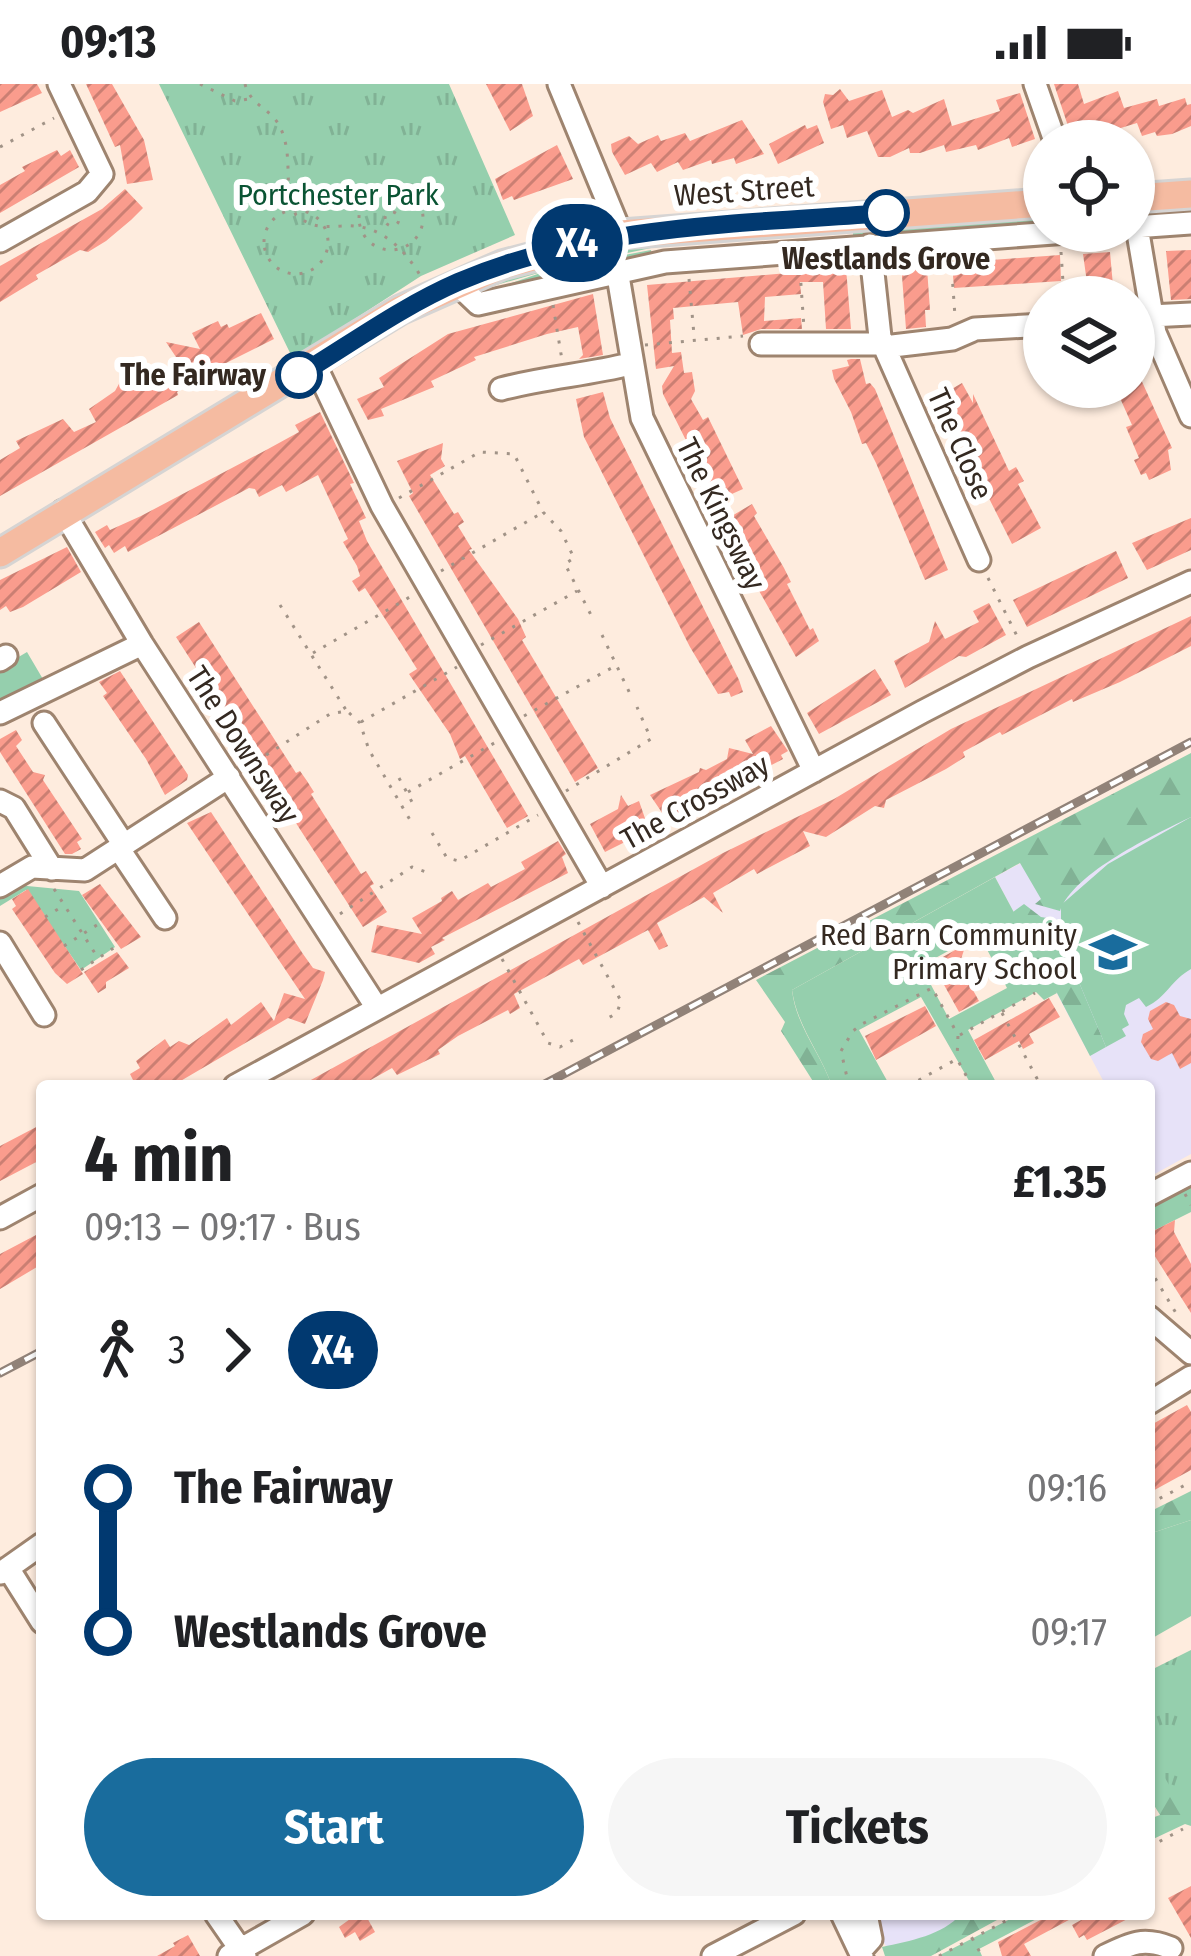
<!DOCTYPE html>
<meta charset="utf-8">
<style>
:root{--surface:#fff;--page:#f6f6f6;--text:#202124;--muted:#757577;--accent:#196c9d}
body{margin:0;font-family:"Fira Sans Condensed",sans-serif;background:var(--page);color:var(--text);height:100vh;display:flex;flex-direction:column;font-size:45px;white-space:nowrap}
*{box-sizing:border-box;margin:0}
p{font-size:39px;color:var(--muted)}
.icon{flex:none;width:66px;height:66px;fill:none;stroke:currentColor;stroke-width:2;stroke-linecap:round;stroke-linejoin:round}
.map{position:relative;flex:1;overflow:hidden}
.drawer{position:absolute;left:36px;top:996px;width:1119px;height:840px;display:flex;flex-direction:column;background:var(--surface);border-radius:12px;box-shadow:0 3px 9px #0004}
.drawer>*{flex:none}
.badge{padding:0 24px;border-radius:39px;font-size:42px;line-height:78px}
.fabs{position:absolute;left:1023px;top:36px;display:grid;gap:24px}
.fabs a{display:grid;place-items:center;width:132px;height:132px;border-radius:50%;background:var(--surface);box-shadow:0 3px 9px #0004;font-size:60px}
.map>.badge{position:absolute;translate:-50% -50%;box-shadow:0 0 0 6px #fff}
.legs{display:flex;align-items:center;gap:18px;height:132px;padding:0 48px;font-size:39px}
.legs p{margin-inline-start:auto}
.overview{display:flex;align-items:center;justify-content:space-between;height:204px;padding:0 48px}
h1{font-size:66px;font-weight:700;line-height:90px}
.primary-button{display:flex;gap:24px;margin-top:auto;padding:24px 48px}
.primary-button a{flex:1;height:138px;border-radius:72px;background:var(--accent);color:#fff;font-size:48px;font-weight:700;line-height:138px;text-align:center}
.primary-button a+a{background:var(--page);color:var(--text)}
ul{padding:0 48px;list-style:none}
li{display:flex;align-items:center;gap:42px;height:144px;font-size:45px}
li i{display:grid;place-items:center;width:18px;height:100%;margin:0 15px;background:currentColor}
li i::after{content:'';width:30px;height:30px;margin:-15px;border:9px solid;border-radius:50%;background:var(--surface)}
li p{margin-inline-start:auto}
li:first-child i{background:linear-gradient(#0000 50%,currentColor 0)}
li:last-child i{background:linear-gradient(currentColor 50%,#0000 0)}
.status{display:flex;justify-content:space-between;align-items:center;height:84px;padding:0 60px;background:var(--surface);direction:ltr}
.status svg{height:33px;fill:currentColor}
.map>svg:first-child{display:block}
.education{fill:#e7e2f8}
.green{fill:#95cfad;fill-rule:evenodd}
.forest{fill:url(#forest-firs)}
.park{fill:url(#park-tufts)}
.building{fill:url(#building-hatch)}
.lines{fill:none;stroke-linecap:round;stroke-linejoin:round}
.minor-casing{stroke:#9e846f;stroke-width:27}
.major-casing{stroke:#d6d4d3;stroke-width:33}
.path{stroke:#a19387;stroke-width:3;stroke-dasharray:3 9;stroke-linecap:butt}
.minor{stroke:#fff;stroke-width:21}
.major{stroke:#f5bba1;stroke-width:27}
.rail-casing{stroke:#918278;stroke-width:9}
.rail{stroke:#fff;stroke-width:4.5;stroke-dasharray:14;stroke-linecap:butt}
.line-1-casing{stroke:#fff;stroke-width:27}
.line-1{stroke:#013970;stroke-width:18}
.stop-1-dot{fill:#fff;stroke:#013970;stroke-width:6}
.labels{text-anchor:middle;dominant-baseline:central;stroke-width:12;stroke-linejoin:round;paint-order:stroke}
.street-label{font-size:30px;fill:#342921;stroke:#fff}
.park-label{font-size:30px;fill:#0a5434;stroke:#fff}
.stop-label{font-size:30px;font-weight:bold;fill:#342921;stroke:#fff}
.poi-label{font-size:30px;fill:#342921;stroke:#fff;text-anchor:end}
</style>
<div class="status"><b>09:13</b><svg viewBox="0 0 49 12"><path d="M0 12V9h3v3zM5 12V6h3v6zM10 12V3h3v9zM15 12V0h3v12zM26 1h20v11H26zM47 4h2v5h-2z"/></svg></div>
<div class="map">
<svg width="1191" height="1872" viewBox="0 0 1191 1872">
<defs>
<pattern id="forest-firs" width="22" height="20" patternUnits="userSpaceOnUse" patternTransform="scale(3)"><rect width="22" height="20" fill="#95cfad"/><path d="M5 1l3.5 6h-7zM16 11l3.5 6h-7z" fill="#81b295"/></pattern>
<pattern id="park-tufts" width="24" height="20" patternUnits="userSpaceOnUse" patternTransform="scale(3)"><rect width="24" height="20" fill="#95cfad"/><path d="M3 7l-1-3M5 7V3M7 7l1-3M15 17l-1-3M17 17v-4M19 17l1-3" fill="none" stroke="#81b295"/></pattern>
<pattern id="building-hatch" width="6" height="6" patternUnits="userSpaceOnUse" patternTransform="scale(3)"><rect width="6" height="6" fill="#fa9c8d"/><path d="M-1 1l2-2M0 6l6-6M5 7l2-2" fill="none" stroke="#cb7f73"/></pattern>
</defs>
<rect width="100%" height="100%" fill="#feecde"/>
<path class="education" d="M1191,687V1070L1153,1091L1149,1083V1002H1106L995,793Z
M869,1830H993L909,1872H891Z"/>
<path class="green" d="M1044,133V144L853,157V146Z
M651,160V164L561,183L651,166L652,172L480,210L552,185L479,206C512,181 607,168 651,160Z
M27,568L47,602L0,623V584Z
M1191,733V885C1171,896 1167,913 1146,923L1139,914L1126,921L1124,930L1129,941L1122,945L1126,952L1106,963L1061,855V821L1108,780Z
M995,793L1057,909L1044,916L1036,908L968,946L998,1002H972L921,913L859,946L890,1002H832C820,968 797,942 792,906ZM979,850L1007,904L949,935L921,882Z
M17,801L79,807L115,863L81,886L26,806L0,822V812Z
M1191,1436V1532L1149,1556V1450Z
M1020,1830H1046L979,1865L982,1872H938Z"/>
<path class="forest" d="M1191,669V733C1154,751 1074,788 1060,827L1035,820L1041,815L1020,779L792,906C796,942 820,968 832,1002H816L781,947L785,938L756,896Z
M1024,820L1041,833L1059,836L1061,855L1106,963L1090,972L1057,909L1017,857L1013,828Z
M1191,1407V1436L1149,1450V1428Z
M1149,1651L1191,1704V1742L1185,1740L1149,1757V1735L1160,1731L1149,1713Z
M961,1830H1008L931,1872H885L882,1863C910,1857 943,1851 961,1830Z"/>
<path class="park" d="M159,0H449L515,151L421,192L293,275Z
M1191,1102V1128L1149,1149V1118L1167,1115Z
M1191,1566V1738L1149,1667V1587Z"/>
<path class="building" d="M0,0H37L42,9L0,28Z
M86,0H112L144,56L153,96L127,100L120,61L115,63Z
M486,0H522L533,32L510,47Z
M1054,0H1078L1084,20L1118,7L1124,24L1157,15L1159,22L1185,14L1187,21L1191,20V42L1172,50L1157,52L1155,48L1142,52L1137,39L1111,47L1113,54L1105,57H1073Z
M840,5L849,17L882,6L892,33L908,26L913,29L944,15L952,42L1000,27L996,16L1020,9L1035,55L1012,63L1009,54L978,66L976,61L946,68L944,61L920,69H910L909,64L890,73H878L867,47L847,54L843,41L831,45L823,18L825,10L833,11Z
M742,36L764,70L736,80L734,74L712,80L711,76L683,86L678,78L657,88L651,79L625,91L612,68L611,60L629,52L638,60L658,51L661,57L685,49L690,57Z
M805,41L807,45L817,41L824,59L778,80L769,60Z
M557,61L573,95L514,116L512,112L503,116L495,95Z
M57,66L61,72L70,66L79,83L0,129V101L25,87L22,83Z
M125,105L143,124L131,136L106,157L88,168L80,166L36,191L38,195L0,218V182L102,125Z
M1191,166V215L1171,216L1166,167Z
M1110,168L1114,213H1089L1083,170Z
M1060,171L1061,197L954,204L952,179Z
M922,178V185L927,184L930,226H925L926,243L906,245L901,179Z
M846,184L851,245H826L823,198H800L801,210L765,213L764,237L801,234L802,245H761L743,251L738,218L673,224L674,235L670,236L672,269L681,268L684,289L692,288L695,307L691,315L703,336L708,333L743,405L716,417L663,310L662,302L674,282L656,285L647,201Z
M593,210L603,271L579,275L583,271L578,243L547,250L474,273L476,276L431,297L434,303L381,325L384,332L368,336L357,315L384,303L379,294L448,250Z
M261,229L274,255L200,292L177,308L178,311L0,412V376L20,364L16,357L63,335L74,348L96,338L89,325L115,307L125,289L138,293L151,286L160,289L174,280L171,276L176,273L166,258L200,265L192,249L218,237L221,243L227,240L229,244Z
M851,275H860L866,300L870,299L875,305L948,486L925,496L876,379L866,359L862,360L851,328L834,295L832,286L849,282L847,276Z
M1134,280L1172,364L1168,366L1171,386L1149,396L1146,389L1141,391L1134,376L1139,374L1126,343L1132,341L1120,314L1111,318L1104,303H1134Z
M962,299L973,319V310L1009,387L1016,383L1024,397L1018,400L1041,444L1012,460L938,313Z
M603,308L610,334L739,596L743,608L731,613L729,608L718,610L690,563L584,353L576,315Z
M320,328L354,399L350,400L366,434L359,437L367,457L528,732L507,744L465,672L460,675L450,650L409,590L417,585L402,561L365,504L359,508L352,497L360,492L357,482L343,458L348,455L318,391L286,408L282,401L259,413L255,405L249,404L128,468L125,462L114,469L109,461L105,464L95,448L107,441L110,446L141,432L268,365L299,348L295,341Z
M443,359L441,375L445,382L430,391L454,430L458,428L464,438L458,442L472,465L469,466L518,535L526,553L522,556L598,684L575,698L409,412L413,409L397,377Z
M752,420L757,429L754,432L784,484L791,498L787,500L810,546L813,544L819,557L796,573L743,478L725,436Z
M1191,434V466L1147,486L1132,459Z
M67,463L81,488L23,523L10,528L6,522L0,526V496Z
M1116,467L1128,494L1027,543L1013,516Z
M989,519L1006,551L966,573L959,572L905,604L894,577L929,558L935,537L945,555L979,538L973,527Z
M1191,532V562L1120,598L1073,618L1072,615L1002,651L1000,648L963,668L965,673L946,685L886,716L884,724L875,722L826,753L803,747L810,762L757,790L754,785L713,809L723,829L704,813L657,839L668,862L659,866L648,846L583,881L579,875L514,910L520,924L510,930L508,926L458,952L438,966L440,970L397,991L392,984L360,1002H300L723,769L834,715L951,645Z
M199,538L296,689L300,687L307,697L314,708L311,710L361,790L366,787L374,800L370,802L387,828L363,843L176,553Z
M875,585L891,611L819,650L807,629Z
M120,587L188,691L187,696L165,711L146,675L103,612L107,609L99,598Z
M771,642L788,667L781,671L783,675L667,736L650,711L699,688L700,684L706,686L727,675L729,664L753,670L745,656Z
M16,646L22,656L16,662L33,688L45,691L43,696L82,755L77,758L81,765L72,770H65L0,668V655Z
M621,711L628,722L639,717L649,746L605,768L590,740L618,725Z
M211,728L303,870L313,884L325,888L323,896L305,940L288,934L172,1002H136L130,990L140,984L136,977L165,955L170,963L179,957L189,961L227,934L231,941L261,918L274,937L284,909L305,915L187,739Z
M558,757L566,770L562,773L568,789L442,854L445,856L431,863L435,870L419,879L371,868L377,841L422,850L412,834L442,817L441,814L452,807L458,816L488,799L491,803L525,785L521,778Z
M100,800L141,853L121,865L82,811Z
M28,805L83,890L67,900L55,889L12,825L16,822L12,815Z
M966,860L959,881L979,917L959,928L932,879Z
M117,868L129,884L106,898V904L98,909L84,888Z
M1049,914L1060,933L1029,950L1034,959L1023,965L1019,957L985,976L974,956Z
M1166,918L1174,921L1180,932L1191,935V979L1180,985L1172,969L1158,977L1151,975L1141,958L1143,950L1153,945L1148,935L1150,927Z
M925,922L936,942L876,976L865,952Z
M42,1040V1075L0,1097V1062Z
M1175,1136L1174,1148L1191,1180V1229L1149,1163V1149Z
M36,1151L42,1162V1180L0,1205V1170Z
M1187,1321L1191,1328V1386L1149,1409V1342Z
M1191,1802V1854L1168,1814Z
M357,1830H365L375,1848L360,1857L355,1848L345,1854L339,1843Z
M1052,1830H1080L1024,1860L1031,1872H1002L998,1858Z
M1092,1830H1137L1087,1856L1084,1851L1079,1854L1072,1841Z
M188,1851L200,1872H157L175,1862L173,1859Z"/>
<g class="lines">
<g class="minor-casing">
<path id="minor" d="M559,0L621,150
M1035,0L1055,57
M1134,143L1191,139
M1137,143L1155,249L1191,332
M0,157L87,108L102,90L59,0
M870,161L880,253L979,476
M617,186L642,334L814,687
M456,199L478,220L665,178L1081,147
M1150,232L1191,230
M761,260H883
M884,263L952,255L975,245L1044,241
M315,281L382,422L602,803
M501,305C545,293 586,291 630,280
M63,427L142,560L377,924
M0,576L6,572
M0,629L142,560
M44,639L124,761
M0,717L14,724L52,785
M119,765L165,834
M0,802L32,783L85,786L229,693
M0,859L44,931
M235,1002L922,628L1028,573L1191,498
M1149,1111L1191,1089
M0,1134L42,1111
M1149,1233L1191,1269
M1149,1319L1191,1293
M8,1484L42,1538
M1,1489L42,1460
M216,1830L245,1872
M842,1830L862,1872
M860,1867L871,1855L866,1830
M229,1872L303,1830
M713,1872L794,1830
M1105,1872C1131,1859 1144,1853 1171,1864"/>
</g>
<g class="major-casing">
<path id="major" d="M1134,114L1191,110
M0,469L400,226L502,181L621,150L1044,119"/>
</g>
<path class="path" d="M200,0L235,17L249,15
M245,0C251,23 272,24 281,45C294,75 282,103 296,131C312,144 322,143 341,142C378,139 402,162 420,191
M0,63L54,34
M359 134a32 32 0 1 1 64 0a32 32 0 1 1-64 0Z
M264 158a32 32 0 1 1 64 0a32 32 0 1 1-64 0Z
M385 135a7 7 0 1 1 14 0a7 7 0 1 1-14 0Z
M1061,168L1064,213
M951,176L955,232
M800,187L804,244
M689,195L694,251
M553,221L562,276
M645,261L743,252
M399,414L480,368L514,370L543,428L561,447L574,474L565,480L591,531
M441,487L542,429
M988,494L1019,556
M280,521L346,626
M602,551L633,616
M481,561L577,507
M313,569L415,510
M524,632L617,581
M361,638L457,583
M246,684L330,630L347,627L360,639L369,666L413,741
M399,694L412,718
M566,707L651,655L637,623
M408,708L496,658
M432,749L447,774L459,777L538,731
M54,805L98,874
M340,830L412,783L426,788
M45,833L63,822
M578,838L621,917L617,929L603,937
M64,862L100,839
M502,875L548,959L560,963L575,955
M81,886L115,863
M923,887L931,902
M1002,929L1041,1002
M960,951L1035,909
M849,1002L841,967L853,947L862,940L932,904L958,951L957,975
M908,1002L957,975L972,1002
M1185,1110L1191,1121
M1149,1184L1179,1234
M1149,1420L1191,1398
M1149,1763L1183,1745
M972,1854L982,1872
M939,1872L1019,1830"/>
<use href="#minor" class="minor"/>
<use href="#major" class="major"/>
<g class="rail-casing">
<path id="rail" d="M541,1002L1191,658
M0,1289L42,1267"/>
</g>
<use href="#rail" class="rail"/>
</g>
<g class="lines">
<g class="line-1-casing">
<path id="line-1" d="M299,291C352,259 401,223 458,198C594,140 741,140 886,129"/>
</g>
<use href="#line-1" class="line-1"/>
</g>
<defs>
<g id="school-bare" transform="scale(3.6)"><path d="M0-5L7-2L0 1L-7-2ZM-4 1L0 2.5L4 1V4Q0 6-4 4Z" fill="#196c9d" stroke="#fff" stroke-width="2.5" paint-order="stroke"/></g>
</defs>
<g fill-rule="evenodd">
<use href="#school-bare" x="1113" y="868"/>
</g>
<g class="stop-1-dot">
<circle cx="886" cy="129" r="21"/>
<circle cx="299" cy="291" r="21"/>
</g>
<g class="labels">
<g class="street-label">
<text transform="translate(744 107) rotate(-4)">West Street</text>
<text transform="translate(960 360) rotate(66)">The Close</text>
<text transform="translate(721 430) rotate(64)">The Kingsway</text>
<text transform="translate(243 661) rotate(57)">The Downsway</text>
<text transform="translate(695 718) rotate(-29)">The Crossway</text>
</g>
<g class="park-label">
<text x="338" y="111">Portchester Park</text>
</g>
<g class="stop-label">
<text x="886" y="175">Westlands Grove</text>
<text x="266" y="291" text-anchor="end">The Fairway</text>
</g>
<g class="poi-label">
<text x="1077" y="851">Red Barn Community<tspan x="1077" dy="34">Primary School</tspan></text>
</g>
</g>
</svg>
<div class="fabs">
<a><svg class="icon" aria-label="locate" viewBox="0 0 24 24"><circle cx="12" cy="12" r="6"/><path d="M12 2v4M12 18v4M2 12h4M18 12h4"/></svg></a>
<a><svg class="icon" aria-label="layers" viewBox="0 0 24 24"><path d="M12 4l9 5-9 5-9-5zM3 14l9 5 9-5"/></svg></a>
</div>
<b class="badge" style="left:577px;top:159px;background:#013970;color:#fff">X4</b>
<section class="drawer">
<div class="overview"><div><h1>4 min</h1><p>09:13 – 09:17 · Bus</p></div><b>£1.35</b></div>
<div class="legs"><svg class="icon" aria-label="walk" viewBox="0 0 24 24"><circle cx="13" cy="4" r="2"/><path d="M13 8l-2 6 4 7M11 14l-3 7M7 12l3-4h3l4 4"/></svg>3<svg class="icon" aria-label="forward" viewBox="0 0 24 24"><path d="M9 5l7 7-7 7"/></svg><b class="badge" style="background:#013970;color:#fff">X4</b></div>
<ul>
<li><i style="color:#013970"></i><b>The Fairway</b><p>09:16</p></li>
<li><i style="color:#013970"></i><b>Westlands Grove</b><p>09:17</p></li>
</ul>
<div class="primary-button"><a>Start</a><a>Tickets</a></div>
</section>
</div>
